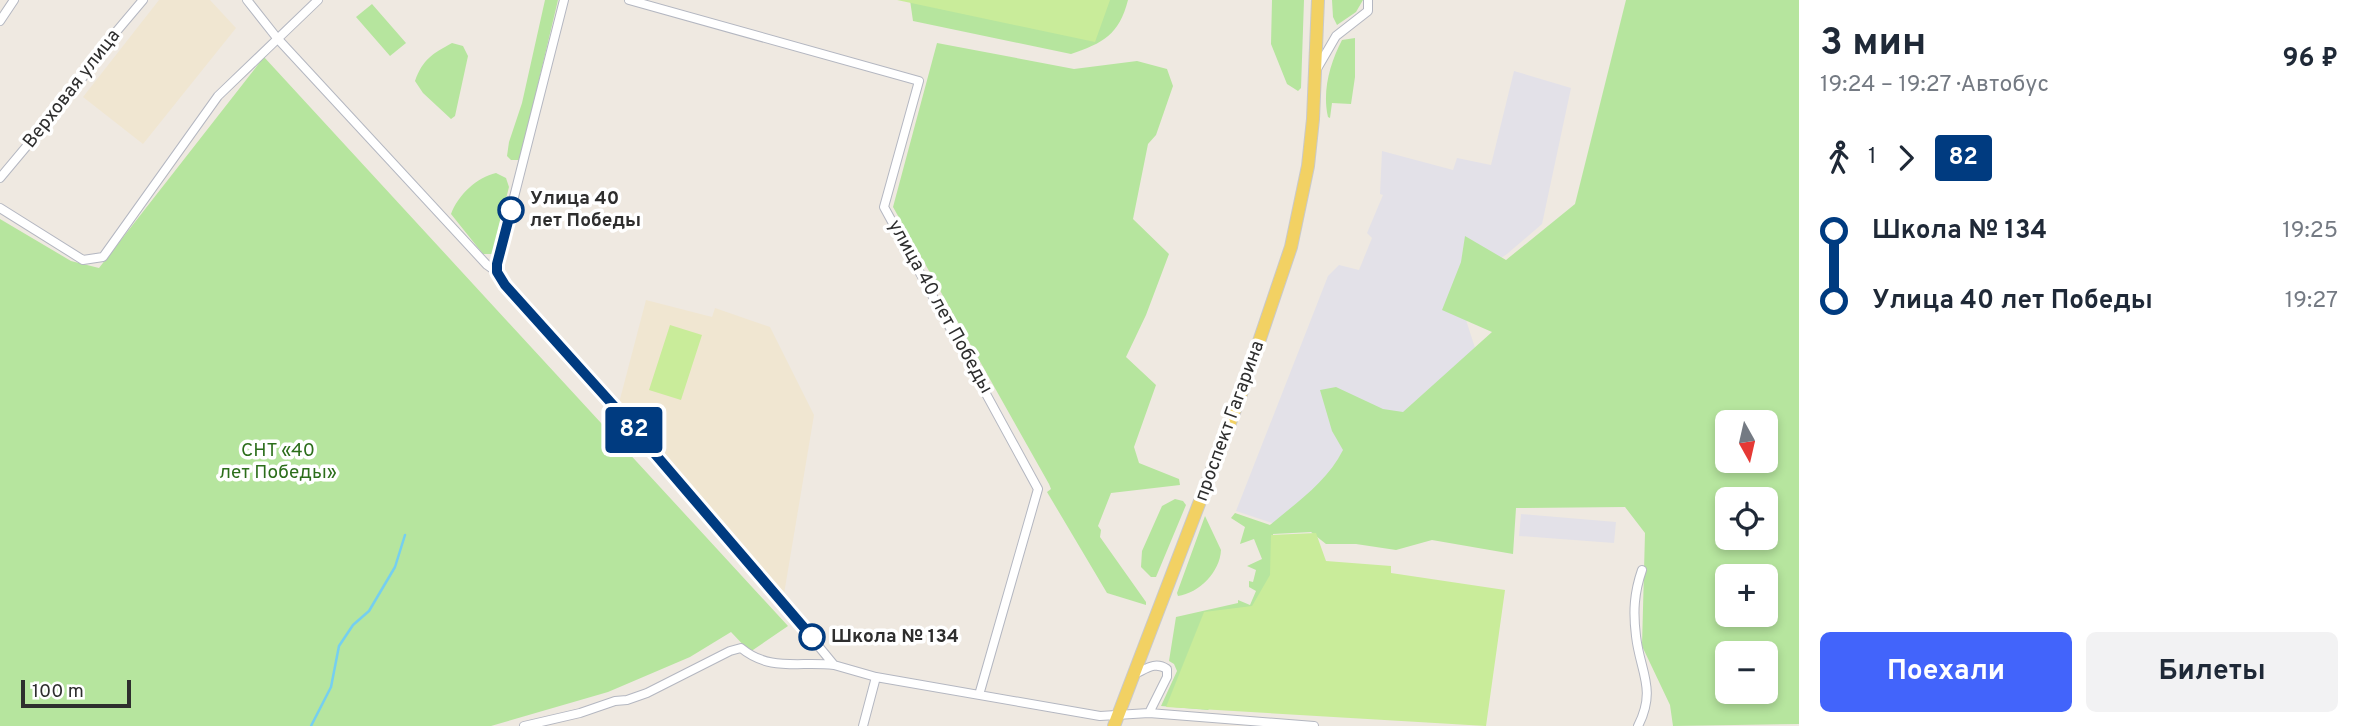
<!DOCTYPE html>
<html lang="ru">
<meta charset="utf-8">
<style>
:root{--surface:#fff;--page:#f2f2f3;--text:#1f2937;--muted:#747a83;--accent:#4264fb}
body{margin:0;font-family:Overpass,sans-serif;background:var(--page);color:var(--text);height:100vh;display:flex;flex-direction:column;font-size:26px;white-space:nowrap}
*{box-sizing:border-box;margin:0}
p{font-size:23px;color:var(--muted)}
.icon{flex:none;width:38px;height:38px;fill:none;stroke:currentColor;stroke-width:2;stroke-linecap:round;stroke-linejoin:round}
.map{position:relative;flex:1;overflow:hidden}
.panel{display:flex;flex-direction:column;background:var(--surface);width:560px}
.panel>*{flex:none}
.badge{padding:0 14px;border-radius:5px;font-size:24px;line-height:46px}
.needle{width:46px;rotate:172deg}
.controls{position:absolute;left:1715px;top:410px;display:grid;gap:14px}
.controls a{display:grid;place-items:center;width:63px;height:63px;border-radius:10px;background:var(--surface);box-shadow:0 4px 10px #0003;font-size:35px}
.scale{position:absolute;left:21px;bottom:18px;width:110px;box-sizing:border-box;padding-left:7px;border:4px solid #2e2e2e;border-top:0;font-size:19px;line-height:24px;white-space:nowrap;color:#2e2e2e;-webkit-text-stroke:5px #fff;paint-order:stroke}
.map>.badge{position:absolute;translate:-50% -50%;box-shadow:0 0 0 4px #fff}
.legs{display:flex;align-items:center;gap:10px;height:77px;padding:0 21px;font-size:23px}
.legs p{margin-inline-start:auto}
.head{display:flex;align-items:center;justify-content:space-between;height:119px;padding:0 21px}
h1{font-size:38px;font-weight:700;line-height:52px}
.primary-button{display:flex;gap:14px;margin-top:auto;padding:14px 21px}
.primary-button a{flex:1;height:80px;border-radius:10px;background:var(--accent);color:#fff;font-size:28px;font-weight:700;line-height:80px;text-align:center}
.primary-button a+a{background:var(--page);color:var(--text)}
ul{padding:0 21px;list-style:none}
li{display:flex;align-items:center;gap:24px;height:70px;font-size:26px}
li i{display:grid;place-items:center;width:10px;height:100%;margin:0 9px;background:currentColor}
li i::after{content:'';width:18px;height:18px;margin:-9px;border:5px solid;border-radius:50%;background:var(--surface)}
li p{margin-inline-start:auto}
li:first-child i{background:linear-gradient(#0000 50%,currentColor 0)}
li:last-child i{background:linear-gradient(currentColor 50%,#0000 0)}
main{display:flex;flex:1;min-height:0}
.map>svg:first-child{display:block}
.industrial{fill:#e3e1e8}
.education{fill:#f0e6d1}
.green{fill:#b6e59e;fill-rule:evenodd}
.pitch{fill:#c9ec9a}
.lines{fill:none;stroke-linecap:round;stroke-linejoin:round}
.stream{stroke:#75cff0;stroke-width:2.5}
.minor-casing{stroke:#b4b7c1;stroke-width:10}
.primary-casing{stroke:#c9c9c9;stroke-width:14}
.minor{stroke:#fff;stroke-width:8}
.primary{stroke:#f2d163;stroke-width:12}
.line-1-casing{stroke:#fff;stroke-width:16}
.line-1{stroke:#003b80;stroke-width:10}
.stop-1-dot{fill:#fff;stroke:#003b80;stroke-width:3.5}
.labels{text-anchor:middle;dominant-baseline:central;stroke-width:7;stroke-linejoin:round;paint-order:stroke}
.street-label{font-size:19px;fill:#2e2e2e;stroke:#fff}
.stop-label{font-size:19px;font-weight:bold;fill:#2e2e2e;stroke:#fff;text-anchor:start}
.park-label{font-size:19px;fill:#2c6e1b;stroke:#fff}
</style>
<main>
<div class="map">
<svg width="1799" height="726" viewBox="0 0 1799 726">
<rect width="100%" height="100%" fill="#efe9e1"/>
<path class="industrial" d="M1514,71L1571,88L1542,224L1507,254L1456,289L1476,351L1275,524L1236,511L1328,276L1339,265L1359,270L1372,238L1367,233L1383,195L1380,194L1382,151L1453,170L1457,158L1491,165Z
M1521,514L1616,522L1614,543L1519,536Z"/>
<path class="education" d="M159,0H210L236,28L143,144L83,97Z
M646,300L712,317L715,308L770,327L814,415L784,594L619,403Z"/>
<path class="green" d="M545,0H558L520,160H511L507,156L509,142L522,103Z
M910,0H1128C1119,35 1103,43 1071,54L913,21Z
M1272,0H1304L1301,88L1298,91L1287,84L1271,44Z
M1332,0H1363L1356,12L1337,25L1333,17Z
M1626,0H1799V724L1673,726L1670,705L1642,646L1645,533L1625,507L1516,508L1513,554L1432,540L1396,550L1356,544H1326L1311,532L1273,534L1271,575L1211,707L1208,710L1161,706L1177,671L1174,664L1169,661L1176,617L1238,603V600L1250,605L1256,591L1249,587V581L1253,582L1256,570L1247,566L1262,559L1254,539L1240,544L1245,527L1231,518L1235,513L1270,525C1297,502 1327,482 1343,450L1332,431L1320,390L1336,387L1383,409L1403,412L1492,332L1442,310L1461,262L1465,236L1506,260L1575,204ZM1727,422H1766V460H1727ZM1727,499H1766V537H1727ZM1727,576H1766V614H1727ZM1727,653H1766V691H1727Z
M372,4L406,43L390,56L356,17Z
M1355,38V77L1351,104L1332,103L1330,118L1328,117C1322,91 1330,63 1342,40Z
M452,43L463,46L468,56L455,116L451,119L423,93L415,81C423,59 432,54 452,43Z
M937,43L1074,69L1137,61L1167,69L1173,86L1156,135L1148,144L1133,219L1169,254L1146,315L1126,357L1156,385L1134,447L1139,463L1179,479L1180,485L1111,493L1098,526L1101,530L1100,537L1146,602V605L1107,593L1047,492L1051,489L1049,484L893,207Z
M264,57L788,626L750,652L731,632L690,657L608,692L491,726H0V219L71,261L99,268Z
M496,173L506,178L509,187L492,254H483L451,214C458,195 477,177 496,173Z
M1175,499L1183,501L1186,505L1156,577H1151L1141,567L1142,551L1162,506Z
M1205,516L1221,550C1220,572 1199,593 1178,596L1177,593Z"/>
<path class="pitch" d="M897,0H1110L1095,42Z
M670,325L702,335L681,400L649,390Z
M1316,533L1326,561L1391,566V573L1505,590L1486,726L1166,707L1204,612L1252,606L1270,575L1271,535Z"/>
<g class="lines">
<path class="stream" d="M311,726L331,687L339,646L353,625L369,611L395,567L405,535"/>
<g class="minor-casing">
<path id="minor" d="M247,0L277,38L487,265L497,272L505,285L613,405L788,609L834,665L876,677L1100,716L1149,713L1314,726
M629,0L919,81L884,207L1038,489L979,695
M0,21L14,0
M1318,67L1336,36L1368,11V0
M0,178L72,92L116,32L143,0
M0,208L83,260L103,257L218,96L318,0
M497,272V264L564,0
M1135,674C1146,669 1155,661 1167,669V677L1149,713
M524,726L580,713L615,701L627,700L647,693L730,651L741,648C770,672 799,661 834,665
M863,726L876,677
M1638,726C1657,689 1640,672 1636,636C1633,612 1634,593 1642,570"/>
</g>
<g class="primary-casing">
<path id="primary" d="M1114,726L1244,386L1291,247L1308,166L1313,119L1318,0"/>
</g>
<use href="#minor" class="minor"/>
<use href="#primary" class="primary"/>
</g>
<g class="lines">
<g class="line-1-casing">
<path id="line-1" d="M511,210L497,264V272L505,285L613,405L812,637"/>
</g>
<use href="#line-1" class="line-1"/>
</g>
<g class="stop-1-dot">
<circle cx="511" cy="210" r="12"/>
<circle cx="812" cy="637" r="12"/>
</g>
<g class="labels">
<g class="street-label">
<text transform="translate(72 89) rotate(-52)">Верховая улица</text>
<text transform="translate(940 307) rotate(61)">улица 40 лет Победы</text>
<text transform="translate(1230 421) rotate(-70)">проспект Гагарина</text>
</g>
<g class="stop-label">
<text x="530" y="199">Улица 40<tspan x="530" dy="22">лет Победы</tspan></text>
<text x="831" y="637">Школа № 134</text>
</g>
<g class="park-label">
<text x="278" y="451">СНТ «40<tspan x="278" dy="22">лет Победы»</tspan></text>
</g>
</g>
</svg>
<div class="controls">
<a><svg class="needle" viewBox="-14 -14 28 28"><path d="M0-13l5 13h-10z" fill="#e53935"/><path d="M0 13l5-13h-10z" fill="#747a83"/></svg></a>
<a><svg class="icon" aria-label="locate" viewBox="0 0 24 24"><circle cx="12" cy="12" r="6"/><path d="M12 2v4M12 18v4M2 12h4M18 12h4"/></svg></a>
<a>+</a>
<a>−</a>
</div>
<div class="scale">100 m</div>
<b class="badge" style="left:634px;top:430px;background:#003b80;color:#fff">82</b>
</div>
<section class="panel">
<div class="head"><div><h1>3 мин</h1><p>19:24 – 19:27 · Автобус</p></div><b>96 ₽</b></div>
<div class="legs"><svg class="icon" aria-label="walk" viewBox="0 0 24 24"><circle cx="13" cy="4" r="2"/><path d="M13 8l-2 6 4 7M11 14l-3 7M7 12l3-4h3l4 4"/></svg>1<svg class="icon" aria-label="forward" viewBox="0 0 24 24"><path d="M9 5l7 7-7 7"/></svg><b class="badge" style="background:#003b80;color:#fff">82</b></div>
<ul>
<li><i style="color:#003b80"></i><b>Школа № 134</b><p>19:25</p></li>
<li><i style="color:#003b80"></i><b>Улица 40 лет Победы</b><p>19:27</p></li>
</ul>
<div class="primary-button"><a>Поехали</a><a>Билеты</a></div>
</section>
</main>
